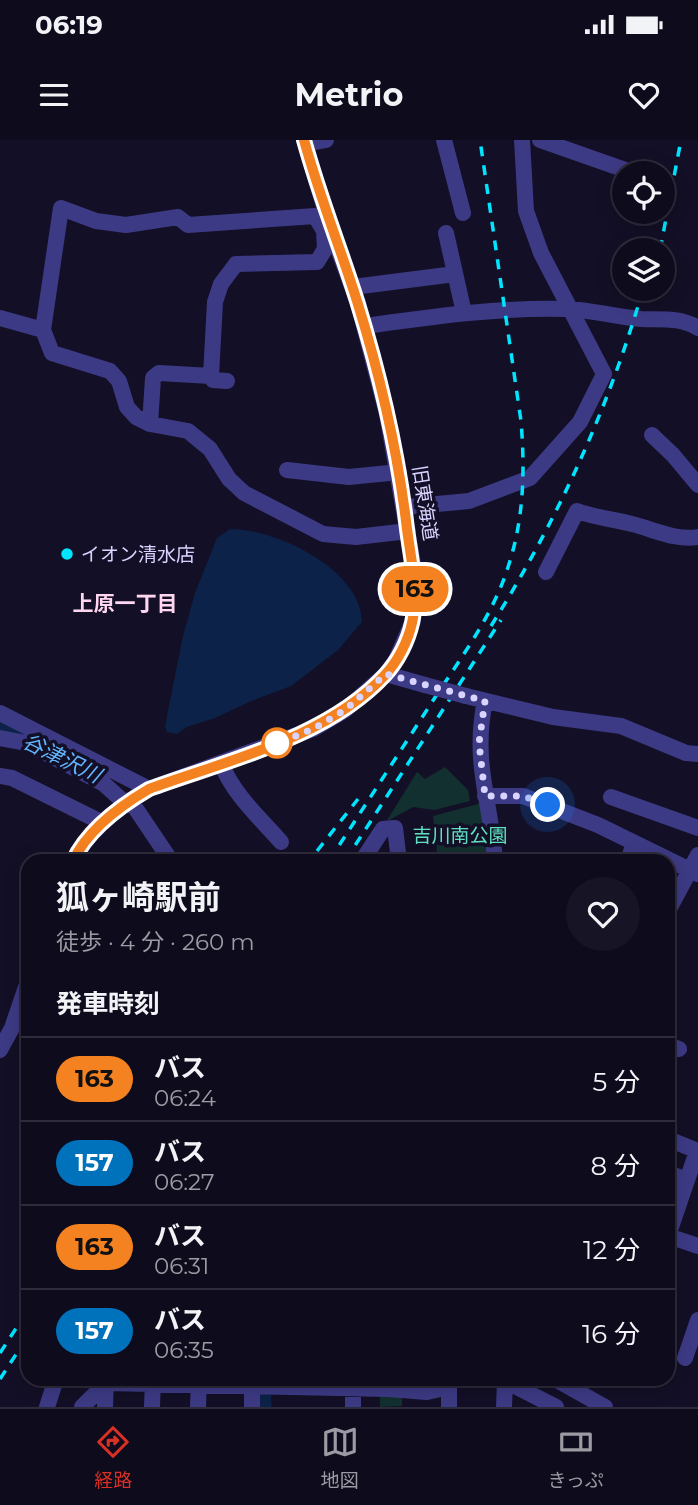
<!DOCTYPE html>
<html lang="ja">
<meta charset="utf-8">
<style>
:root{--surface:#0e0b1c;--page:#171425;--text:#f1f3f6;--muted:#9b9ba3;--line:#2e2b3b;--accent:#d93025}
body{margin:0;font-family:Montserrat,"Noto Sans JP",sans-serif;background:var(--page);color:var(--text);height:100vh;display:flex;flex-direction:column;font-size:26px;white-space:nowrap}
*{box-sizing:border-box;margin:0}
p{font-size:23px;color:var(--muted)}
.icon{flex:none;width:38px;height:38px;fill:none;stroke:currentColor;stroke-width:2;stroke-linecap:round;stroke-linejoin:round}
.map{position:relative;flex:1;overflow:hidden}
.details{position:absolute;left:21px;top:714px;width:654px;height:532px;display:flex;flex-direction:column;background:var(--surface);border-radius:21px;box-shadow:0 4px 18px #0003,0 0 0 2px var(--line)}
.details>*{flex:none}
.badge{padding:0 14px;border-radius:23px;font-size:24px;line-height:46px}
.controls{position:absolute;left:612px;top:21px;display:grid;gap:14px}
.controls a{display:grid;place-items:center;width:63px;height:63px;border-radius:50%;background:var(--surface);box-shadow:0 4px 18px #0003,0 0 0 2px var(--line);font-size:35px}
.you{position:absolute;width:35px;height:35px;margin:-18px;border:5px solid #fff;border-radius:50%;background:#1a73e8;box-shadow:0 0 0 10px #1a73e833}
.map>.badge{position:absolute;translate:-50% -50%;box-shadow:0 0 0 4px #fff}
h2{padding:0 35px;font-size:26px;line-height:63px}
.round{display:grid;place-items:center;flex:none;width:74px;height:74px;border-radius:37px;background:var(--page)}
.head{display:flex;align-items:center;justify-content:space-between;height:119px;padding:0 35px}
h1{font-size:33px;font-weight:700;line-height:52px}
ul{padding:0;list-style:none}
li{display:flex;align-items:center;gap:21px;height:84px;padding:0 35px;border-top:2px solid var(--line)}
li div{flex:1}
li b{display:block;font-size:26px}
li em{font-style:normal}
li .badge{min-width:77px;font-weight:700;text-align:center}
.status{display:flex;justify-content:space-between;align-items:center;height:49px;padding:0 35px;background:var(--surface);direction:ltr}
.status svg{height:19px;fill:currentColor}
header{display:flex;justify-content:space-between;align-items:center;height:91px;padding:0 35px;background:var(--surface);font-size:32px;font-weight:700}
.tab-bar{display:flex;justify-content:space-around;align-items:center;height:98px;border-top:2px solid var(--line);background:var(--surface);font-size:19px;color:var(--muted)}
.tab-bar a{display:grid;justify-items:center;gap:4px}
.tab-bar .active{color:var(--accent)}
.map>svg:first-child{display:block}
.green{fill:#12302f}
.water{fill:#0c2248}
.lines{fill:none;stroke-linecap:round;stroke-linejoin:round}
.river{stroke:#0c2248;stroke-width:19}
.minor{stroke:#3d3a85;stroke-width:16}
.rail{stroke:#00e5ff;stroke-width:3.5;stroke-dasharray:10 9;stroke-linecap:butt}
.minor-bridge{stroke:#3d3a85;stroke-width:16}
.line-casing{stroke:#fff;stroke-width:16}
.line{stroke:#f58220;stroke-width:10}
.walk{stroke:#d9d4ff;stroke-width:7;stroke-dasharray:0 12.6}
.poi-dot{fill:#00e5ff;stroke:#130f26;stroke-width:2.5}
.stop-dot{fill:#fff;stroke:#f58220;stroke-width:3.5}
.labels{text-anchor:middle;dominant-baseline:central;stroke-width:7;stroke-linejoin:round;paint-order:stroke}
.street-label{font-size:19px;fill:#d9d4ff;stroke:#130f26}
.poi-label{font-size:19px;fill:#d9d4ff;stroke:#130f26;text-anchor:start}
.park-label{font-size:19px;fill:#5fe0c0;stroke:#130f26}
.neighbourhood-label{font-size:21px;font-weight:bold;fill:#ffd6f0;stroke:#130f26}
.water-label{font-size:21px;font-style:italic;fill:#62b6ff;stroke:#130f26}
</style>
<div class="status"><b>06:19</b><svg viewBox="0 0 49 12"><path d="M0 12V9h3v3zM5 12V6h3v6zM10 12V3h3v9zM15 12V0h3v12zM26 1h20v11H26zM47 4h2v5h-2z"/></svg></div>
<header><svg class="icon" aria-label="menu" viewBox="0 0 24 24"><path d="M4 6h16M4 12h16M4 18h16"/></svg>Metrio<svg class="icon" aria-label="heart" viewBox="0 0 24 24"><path d="M12 20l-8-8c-3-5 5-10 8-4 3-6 11-1 8 4z"/></svg></header>
<div class="map">
<svg width="698" height="1267" viewBox="0 0 698 1267">
<rect width="100%" height="100%" fill="#130f26"/>
<path class="green" d="M445,627L468,650L470,661L434,670L413,667L386,682L417,632L425,639Z
M482,663L490,721H438L433,676Z
M380,1253L402,1257V1266L380,1267Z"/>
<path class="water" d="M230,389C276,389 361,429 362,482L338,510L291,546L249,562L215,578L187,587L177,594L167,592L165,586L183,496L195,453L217,398Z"/>
<g class="lines">
<path class="river" d="M0,587L37,604
M261,1239L262,1267"/>
<path class="minor" d="M444,0L463,73
M540,0L634,33
M305,4L326,0
M446,93L464,173
M353,147L455,134
M0,178L43,190L52,213L110,231L119,241L127,267L136,277L150,284L188,291L210,309L229,339L244,353L323,394L356,397L408,391
M365,186C431,177 499,167 567,169C592,170 616,177 641,179C662,180 680,177 698,188
M43,190L61,68L96,81L126,85L178,77L188,85L315,76L324,91L331,90
M211,236L215,162L221,144L236,124L317,122L325,109L324,91
M150,284L153,238L159,233L211,236L213,240L227,241
M652,295L673,315L698,345
M287,330L349,337L399,332
M405,367L469,361L530,338L580,282L604,234L541,113L526,71L522,0
M546,432L577,371C597,378 613,379 632,384C653,389 676,401 698,397
M386,534L425,545
M466,556L553,577L621,586L686,613L698,614
M485,561C472,622 491,662 495,721
M0,573L149,649
M0,598L21,602L36,608L104,644L125,663
M221,623C233,654 260,678 281,702
M0,636L12,638L103,683
M485,656H523L598,685L698,734
M611,657L698,688
M130,660L171,721
M73,721C89,689 120,666 149,649L313,589L345,570L386,534L396,520L413,481V424L387,274L358,163L331,90L304,0
M362,721L383,689L395,688L399,721
M628,721L634,703
M668,771L698,715
M668,905L679,909
M0,910L12,888L28,841
M668,999L698,1011
M668,1033L687,1040
M668,1096L697,1011
M668,1096L698,1106
M685,1218L698,1180
M252,1239V1267
M501,1239L556,1267
M555,1239L605,1267
M449,1247V1267
M353,1249V1267
M47,1267L56,1239
M82,1267L106,1243L388,1249L427,1252L449,1247L452,1239
M105,1267L106,1239
M152,1267L153,1239
M198,1267L199,1239
M504,1267L505,1241"/>
<path class="rail" d="M660,110L681,0
M491,486C557,381 609,268 643,149
M317,711L358,659
M329,721C364,667 399,613 434,559C462,516 494,474 509,424C524,377 525,330 521,281L480,0
M345,721L501,480
M0,1213L28,1170
M0,1239L28,1196"/>
<path class="minor-bridge" d="M425,545L466,556"/>
</g>
<g class="lines">
<g class="line-casing">
<path id="line" d="M73,721C88,689 120,666 149,649C228,620 327,598 385,535C398,521 408,501 412,483C419,452 411,420 407,389C398,312 380,235 357,161C340,107 319,55 304,0"/>
</g>
<use href="#line" class="line"/>
<path class="walk" d="M277,603L269,607L313,589L345,570L386,534L485,561L479,603L485,656H523L548,665"/>
</g>
<circle class="poi-dot" cx="67" cy="414" r="7"/>
<circle class="stop-dot" cx="277" cy="603" r="14"/>
<g class="labels">
<g class="street-label">
<text transform="translate(425 363) rotate(81)">旧東海道</text>
</g>
<g class="poi-label">
<text x="81" y="414">イオン清水店</text>
</g>
<g class="park-label">
<text x="460" y="695">吉川南公園</text>
</g>
<g class="neighbourhood-label">
<text x="125" y="463">上原一丁目</text>
</g>
<g class="water-label">
<text transform="translate(62 618) rotate(26)">谷津沢川</text>
</g>
</g>
</svg>
<div class="controls">
<a><svg class="icon" aria-label="locate" viewBox="0 0 24 24"><circle cx="12" cy="12" r="6"/><path d="M12 2v4M12 18v4M2 12h4M18 12h4"/></svg></a>
<a><svg class="icon" aria-label="layers" viewBox="0 0 24 24"><path d="M12 4l9 5-9 5-9-5zM3 14l9 5 9-5"/></svg></a>
</div>
<div class="you" style="left:548px;top:665px"></div>
<b class="badge" style="left:415px;top:449px;background:#f58220;color:#111">163</b>
<section class="details">
<div class="head"><div><h1>狐ヶ崎駅前</h1><p>徒歩 · 4 分 · 260 m</p></div><a class="round"><svg class="icon" aria-label="heart" viewBox="0 0 24 24"><path d="M12 20l-8-8c-3-5 5-10 8-4 3-6 11-1 8 4z"/></svg></a></div>
<h2>発車時刻</h2>
<ul>
<li><span class="badge" style="background:#f58220;color:#111">163</span><div><b>バス</b><p>06:24</p></div><em>5 分</em></li>
<li><span class="badge" style="background:#0072bc;color:#fff">157</span><div><b>バス</b><p>06:27</p></div><em>8 分</em></li>
<li><span class="badge" style="background:#f58220;color:#111">163</span><div><b>バス</b><p>06:31</p></div><em>12 分</em></li>
<li><span class="badge" style="background:#0072bc;color:#fff">157</span><div><b>バス</b><p>06:35</p></div><em>16 分</em></li>
</ul>
</section>
</div>
<nav class="tab-bar">
<a class="active"><svg class="icon" aria-label="directions" viewBox="0 0 24 24"><path d="M12 3l9 9-9 9-9-9zM9 14v-3h6M13 9l2 2-2 2"/></svg>経路</a>
<a><svg class="icon" aria-label="map" viewBox="0 0 24 24"><path d="M3 6l6-2 6 2 6-2v14l-6 2-6-2-6 2zM9 4v14M15 6v14"/></svg>地図</a>
<a><svg class="icon" aria-label="tickets" viewBox="0 0 24 24"><path d="M3 7h18v10H3zM15 7v10"/></svg>きっぷ</a>
</nav>
